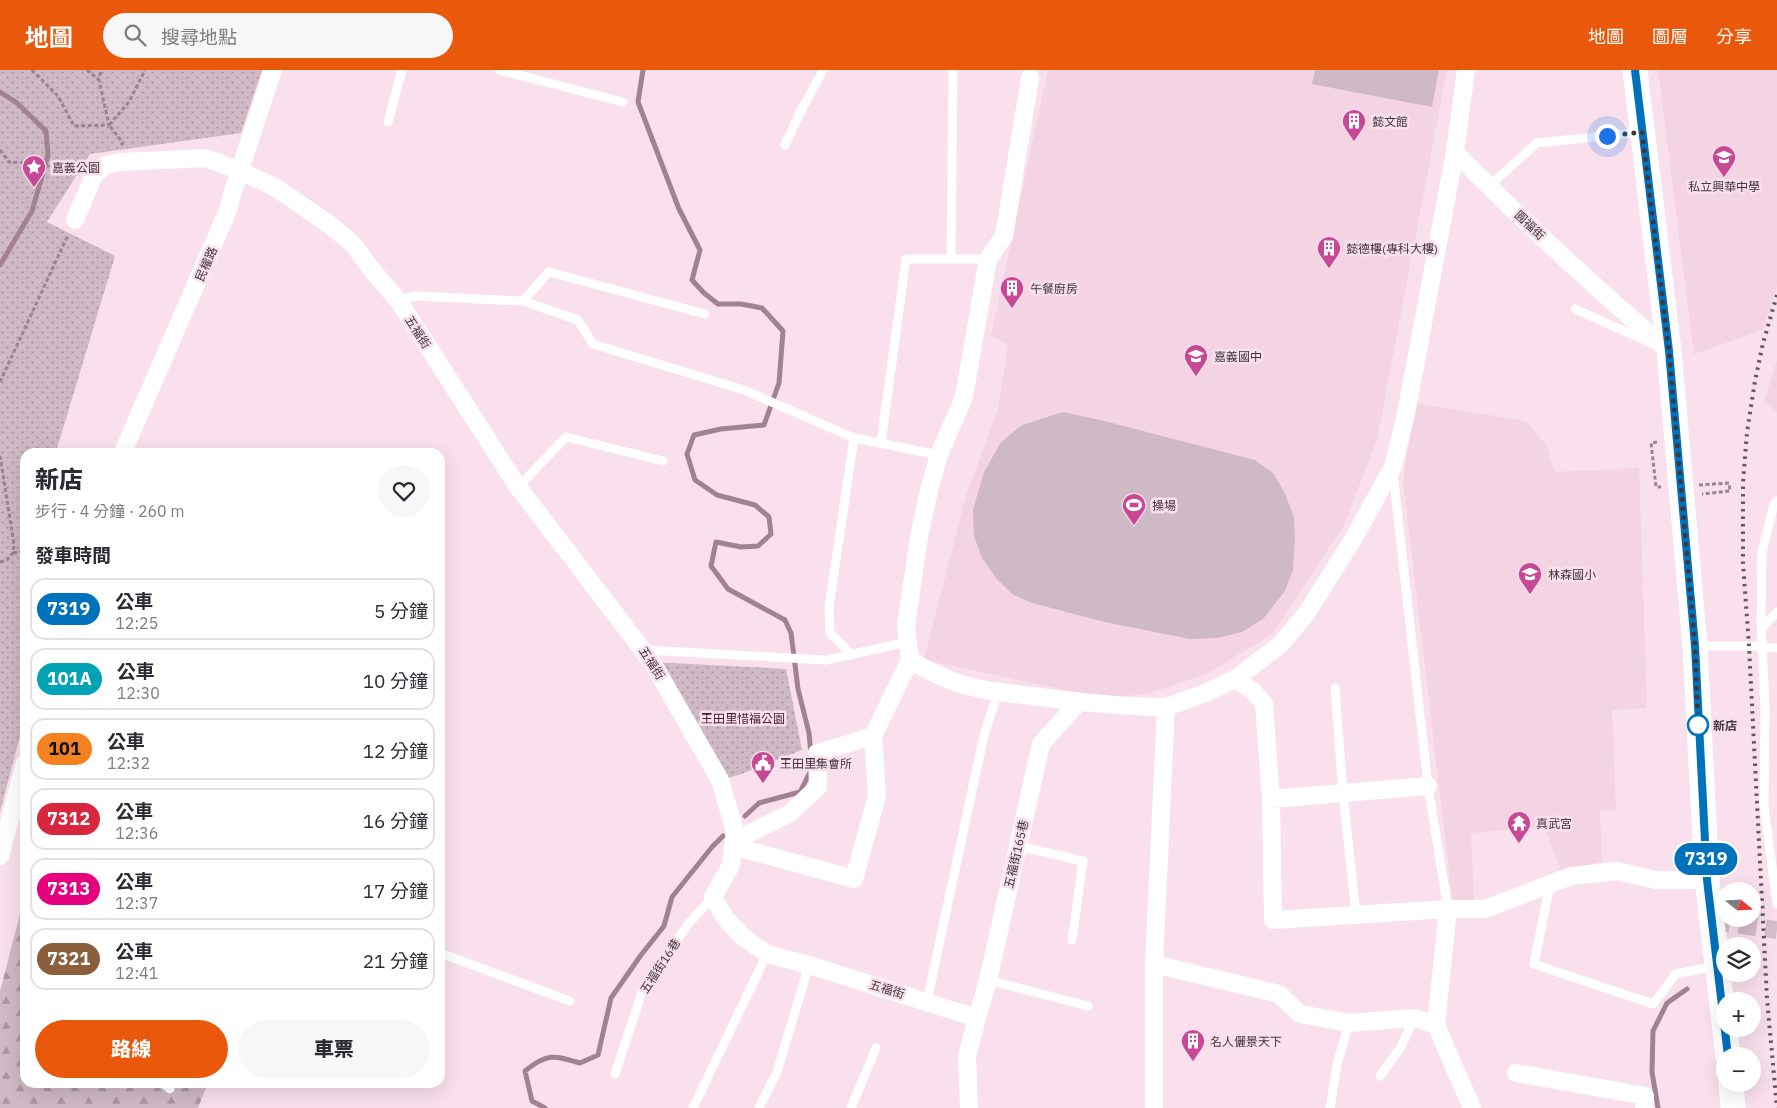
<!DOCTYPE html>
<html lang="zh-TW">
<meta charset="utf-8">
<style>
:root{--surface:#fff;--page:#f7f7f7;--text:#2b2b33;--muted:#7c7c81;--line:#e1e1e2;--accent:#ea580c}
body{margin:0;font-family:"IBM Plex Sans","Noto Sans TC",sans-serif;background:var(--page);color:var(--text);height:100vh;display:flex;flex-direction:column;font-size:19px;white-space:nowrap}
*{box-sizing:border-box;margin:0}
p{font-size:16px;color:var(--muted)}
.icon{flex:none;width:28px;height:28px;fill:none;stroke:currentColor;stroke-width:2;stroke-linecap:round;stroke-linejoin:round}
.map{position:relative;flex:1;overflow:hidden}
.sheet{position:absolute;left:20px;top:378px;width:425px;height:640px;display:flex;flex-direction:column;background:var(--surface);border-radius:15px;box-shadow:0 5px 20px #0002}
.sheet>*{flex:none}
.badge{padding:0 10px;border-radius:16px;font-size:18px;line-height:32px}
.needle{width:32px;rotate:108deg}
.tools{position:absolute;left:1716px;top:812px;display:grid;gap:10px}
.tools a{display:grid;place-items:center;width:45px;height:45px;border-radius:50%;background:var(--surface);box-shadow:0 5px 20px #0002;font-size:25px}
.you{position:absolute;width:25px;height:25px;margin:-12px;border:4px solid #fff;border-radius:50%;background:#1a73e8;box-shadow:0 0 0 8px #1a73e833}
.map>.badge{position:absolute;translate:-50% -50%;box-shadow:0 0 0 2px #fff}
h2{padding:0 15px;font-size:19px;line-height:45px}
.round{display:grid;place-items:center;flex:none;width:52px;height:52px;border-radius:26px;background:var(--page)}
.headline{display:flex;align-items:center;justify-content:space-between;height:85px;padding:0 15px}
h1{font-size:24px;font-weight:800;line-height:38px}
.cta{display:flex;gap:10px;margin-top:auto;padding:10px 15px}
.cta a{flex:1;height:58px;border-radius:30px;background:var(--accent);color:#fff;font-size:20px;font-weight:800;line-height:58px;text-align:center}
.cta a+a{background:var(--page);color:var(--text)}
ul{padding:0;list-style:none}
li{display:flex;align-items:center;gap:15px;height:62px;margin:0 10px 8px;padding:0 5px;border:2px solid var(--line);border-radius:15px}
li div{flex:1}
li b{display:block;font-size:19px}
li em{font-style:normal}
li .badge{min-width:55px;font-weight:700;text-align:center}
header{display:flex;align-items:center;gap:30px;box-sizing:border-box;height:70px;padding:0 25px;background:var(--accent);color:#fff}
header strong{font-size:24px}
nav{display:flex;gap:28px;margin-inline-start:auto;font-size:18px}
.search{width:350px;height:45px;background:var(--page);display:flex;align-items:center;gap:12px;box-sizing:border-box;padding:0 18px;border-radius:28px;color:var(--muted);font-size:19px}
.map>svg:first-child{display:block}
.built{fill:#f4d3e3}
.forest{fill:url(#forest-firs)}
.park{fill:url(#park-dots)}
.pitch{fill:#cfb9c4}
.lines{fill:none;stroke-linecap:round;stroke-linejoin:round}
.stream{stroke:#a28292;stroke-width:5}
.minor-tunnel{stroke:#d4bec9;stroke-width:18;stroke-dasharray:18 9;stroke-linecap:butt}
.path{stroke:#97868e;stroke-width:3;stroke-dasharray:4 2.5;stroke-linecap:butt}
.service{stroke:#fff;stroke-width:9}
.minor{stroke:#fff;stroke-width:18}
.secondary{stroke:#fff;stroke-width:25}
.rail{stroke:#65585e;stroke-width:4;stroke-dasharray:2.5 5;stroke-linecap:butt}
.line-casing{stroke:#fff;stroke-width:11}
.line{stroke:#0072bc;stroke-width:8}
.walk{stroke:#40363b;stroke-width:5;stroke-dasharray:0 9}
.stop-dot{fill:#fff;stroke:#0072bc;stroke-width:2.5}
.labels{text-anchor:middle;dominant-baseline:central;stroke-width:5;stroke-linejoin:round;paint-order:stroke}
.poi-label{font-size:12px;fill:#40363b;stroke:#f9e0ec;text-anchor:start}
.street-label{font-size:12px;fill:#40363b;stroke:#f9e0ec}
.park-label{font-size:12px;fill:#451a33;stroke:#f9e0ec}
.stop-label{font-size:12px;font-weight:bold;fill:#40363b;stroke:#f9e0ec;text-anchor:start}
</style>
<header>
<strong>地圖</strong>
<div class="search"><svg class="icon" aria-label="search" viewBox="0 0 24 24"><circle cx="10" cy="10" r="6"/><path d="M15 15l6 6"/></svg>搜尋地點</div>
<nav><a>地圖</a><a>圖層</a><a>分享</a></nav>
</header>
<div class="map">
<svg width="1777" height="1038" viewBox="0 0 1777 1038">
<defs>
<pattern id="forest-firs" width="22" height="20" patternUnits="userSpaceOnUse" patternTransform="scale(1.25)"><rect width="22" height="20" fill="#cfb9c4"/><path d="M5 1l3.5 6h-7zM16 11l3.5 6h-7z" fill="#a997a0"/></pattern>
<pattern id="park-dots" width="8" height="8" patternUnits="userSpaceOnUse" patternTransform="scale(1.25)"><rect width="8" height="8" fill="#cfb9c4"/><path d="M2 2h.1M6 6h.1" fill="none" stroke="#a997a0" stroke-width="1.8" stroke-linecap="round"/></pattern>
</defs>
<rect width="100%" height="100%" fill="#f9e0ec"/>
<path class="built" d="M1048,0H1447L1377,370L1344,455L1273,563L1209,603L1150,623L1107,629L924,590L965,429L998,339L1008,275L991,266Z
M1658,0H1777V216L1763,260L1694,284Z
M1777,290V342L1764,332Z
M1415,333L1526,351L1547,376L1554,402L1639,398L1647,638L1612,640L1616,740L1600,741L1602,791L1562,803L1544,757L1471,763L1474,831L1453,834L1403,411Z"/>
<path class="forest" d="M25,825V1012L208,1013L198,1038H0V921Z"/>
<path class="park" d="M0,0H262L241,63L90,84L47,152L115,186L56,382H25V647L0,742Z
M652,592L786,599L802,680L739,705L720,710Z"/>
<path class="pitch" d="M1315,0H1439L1432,37L1312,14Z
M1063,342L1104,351L1255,390L1274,404L1285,424L1294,447L1295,469L1293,500L1285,521L1263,549L1242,562L1218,568L1190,569L1105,552L1032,533L1012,524L996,508L982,488L974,466L973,440L984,402L1001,372L1022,355Z"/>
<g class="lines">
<path class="stream" d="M643,0L638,32L679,139L700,180L692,210L704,223L718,234H741L762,238L783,261L779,313L764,355L721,359L694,365L687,384L695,410L717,425L755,435L769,447L771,464L758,476L741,477L716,472L711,496L728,519L785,550L791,563L798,619L809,663L811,684
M0,22L17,33L46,61L48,85L32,141L0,195
M745,746L759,733L800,722L811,700
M545,1038L532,1031L525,1001C547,983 554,985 580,993L598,985L611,928L641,885L664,856L672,827L712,777L723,766
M1658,1038L1652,1002L1653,961L1667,933L1687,919"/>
<path class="minor-tunnel" d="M1712,851L1777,860"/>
<path class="path" d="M32,0L58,26L74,56L109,55L99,10L101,0
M87,0L99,10
M121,75L123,73L109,55L129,32L145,0
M0,80L9,92L37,93L78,104
M0,312L68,165
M1657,372L1651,373L1656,417H1661
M0,386L14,474L13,483L7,490L0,492
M1699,415L1729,413L1730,421L1702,424
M13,483L25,481"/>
<path class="service" d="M499,0L623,32
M388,52L402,0
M785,75L800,43L823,0
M1489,116L1537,73L1642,62
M951,189L953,0
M398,230L416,226L523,231L549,202L705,244
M523,231L578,250L593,274L744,320L854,368L939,385
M1575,239L1651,273
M881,373L906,189H988
M1393,403L1428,716L1448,839
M518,417L566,367L663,391
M1777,431L1774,434L1762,482L1761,551L1765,638L1764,736L1777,834
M1762,558L1777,542
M1697,576H1749L1777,578
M644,580L826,590L908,572
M851,584L830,563L829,537L854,368
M1335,618L1343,723L1356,845
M1018,776L1083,791L1072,870
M1550,814L1534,894L1653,934L1676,904L1716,896
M440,883L570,931
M988,910L1088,936
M927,931L984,665L998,622
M615,1004L643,919L689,853L713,827
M1380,1006L1401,977L1414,948
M162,1012L170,1019
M693,1038L767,884
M759,1038L777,1002L809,895
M851,1038L876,978
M1330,1038L1337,995L1349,953"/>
<path class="minor" d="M1030,8L1004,166L988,189L964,327L939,385L929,420L919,467L906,556L910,590C925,599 939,606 955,612C980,621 1007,623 1033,626C1077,632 1121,637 1166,637L1154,894V1038
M1455,82C1523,152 1595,217 1669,281
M75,150L94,105L106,95L120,92L206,88L240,101L275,117L330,155L353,174L372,200L398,230L518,417L652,592L720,710L735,761L731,795L713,827L726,849L743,867L767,884L809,895L977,948L967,986L969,1038
M123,382L229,138L232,124L273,0
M1235,609L1252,620L1264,634L1271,729L1273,850L1448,839H1485L1571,806L1617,801L1656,810H1707
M1166,637L1203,624L1235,609L1281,574L1306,544L1352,471L1393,397L1406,344L1455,82L1466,0
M1271,729L1428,716
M734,771L789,744L818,717L817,683L873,666L910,590
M733,776L854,809L877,726L873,666
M0,786L25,693
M1448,839L1436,955L1472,1038
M1154,894L1279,924L1300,944L1349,953L1414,948L1436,955
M977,948L988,910L1041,674L1079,632
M1516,1003L1645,1026L1644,1038"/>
<path class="secondary" d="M1635,0L1669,281L1695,576L1707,810L1728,986
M1731,1014L1733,1038"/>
<path class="rail" d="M1777,225L1763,273L1755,311L1747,362L1743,413V493L1749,576L1767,929L1777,1038"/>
</g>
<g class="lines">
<g class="line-casing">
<path id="line" d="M1635,0L1669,281L1695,576L1707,810L1728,986"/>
</g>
<use href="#line" class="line"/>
<path class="walk" d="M1607,66L1642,62L1669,281L1695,576L1698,655"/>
</g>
<defs>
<g id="building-pin" transform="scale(1.25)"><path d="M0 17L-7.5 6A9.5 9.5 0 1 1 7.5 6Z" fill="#c74894" stroke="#f9e0ec"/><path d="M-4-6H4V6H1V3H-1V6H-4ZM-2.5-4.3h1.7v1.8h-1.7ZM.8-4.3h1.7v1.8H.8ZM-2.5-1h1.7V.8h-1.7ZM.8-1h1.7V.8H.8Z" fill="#fff"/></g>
<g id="school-pin" transform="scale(1.25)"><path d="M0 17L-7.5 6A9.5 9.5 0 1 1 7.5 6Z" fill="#c74894" stroke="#f9e0ec"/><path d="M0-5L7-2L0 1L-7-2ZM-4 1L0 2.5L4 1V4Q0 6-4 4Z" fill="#fff"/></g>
<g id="sight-pin" transform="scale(1.25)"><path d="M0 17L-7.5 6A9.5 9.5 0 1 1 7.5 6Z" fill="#c74894" stroke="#f9e0ec"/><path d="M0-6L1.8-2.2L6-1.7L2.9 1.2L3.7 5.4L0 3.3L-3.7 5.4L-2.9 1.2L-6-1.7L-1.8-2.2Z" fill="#fff"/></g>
<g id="stadium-pin" transform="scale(1.25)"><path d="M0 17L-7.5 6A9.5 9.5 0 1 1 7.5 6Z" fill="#c74894" stroke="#f9e0ec"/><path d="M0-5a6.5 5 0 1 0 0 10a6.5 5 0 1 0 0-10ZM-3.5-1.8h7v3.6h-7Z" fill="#fff"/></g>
<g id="civic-pin" transform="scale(1.25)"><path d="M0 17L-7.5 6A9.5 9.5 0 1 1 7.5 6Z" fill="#c74894" stroke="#f9e0ec"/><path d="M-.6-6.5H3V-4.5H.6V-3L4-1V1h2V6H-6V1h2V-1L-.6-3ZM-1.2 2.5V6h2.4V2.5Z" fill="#fff"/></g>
<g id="temple-pin" transform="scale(1.25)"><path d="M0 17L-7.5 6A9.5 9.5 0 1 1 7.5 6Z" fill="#c74894" stroke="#f9e0ec"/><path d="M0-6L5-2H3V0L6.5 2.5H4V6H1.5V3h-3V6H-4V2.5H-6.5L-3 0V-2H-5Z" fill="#fff"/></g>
</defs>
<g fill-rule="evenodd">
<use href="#building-pin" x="1354" y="51"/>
<use href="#school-pin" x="1724" y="87"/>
<use href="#sight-pin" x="34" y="97"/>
<use href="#building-pin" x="1329" y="178"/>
<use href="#building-pin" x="1012" y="218"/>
<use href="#school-pin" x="1196" y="286"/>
<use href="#stadium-pin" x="1134" y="435"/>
<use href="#school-pin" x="1530" y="504"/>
<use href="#civic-pin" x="763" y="693"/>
<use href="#temple-pin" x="1519" y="753"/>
<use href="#building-pin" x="1193" y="971"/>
</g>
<circle class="stop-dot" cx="1698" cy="655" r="10"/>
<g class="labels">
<g class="poi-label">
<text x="1372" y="51">懿文館</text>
<text x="52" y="97">嘉義公園</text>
<text x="1724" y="116" text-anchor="middle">私立興華中學</text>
<text x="1346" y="178">懿德樓(專科大樓)</text>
<text x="1030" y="218">午餐廚房</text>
<text x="1214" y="286">嘉義國中</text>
<text x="1152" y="435">操場</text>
<text x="1548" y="504">林森國小</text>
<text x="780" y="693">王田里集會所</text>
<text x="1536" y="753">真武宮</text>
<text x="1210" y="971">名人儷景天下</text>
</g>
<g class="street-label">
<text transform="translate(1530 155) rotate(43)">圓福街</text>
<text transform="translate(206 194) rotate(-66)">民權路</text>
<text transform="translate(418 262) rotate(57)">五福街</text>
<text transform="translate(652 593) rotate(57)">五福街</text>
<text transform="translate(1016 784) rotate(-77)">五福街165巷</text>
<text transform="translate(660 896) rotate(-57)">五福街16巷</text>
<text transform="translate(887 919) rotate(17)">五福街</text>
</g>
<g class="park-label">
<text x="743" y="648">王田里惜福公園</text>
</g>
<g class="stop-label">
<text x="1713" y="655">新店</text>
</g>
</g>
</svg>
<div class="tools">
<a><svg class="needle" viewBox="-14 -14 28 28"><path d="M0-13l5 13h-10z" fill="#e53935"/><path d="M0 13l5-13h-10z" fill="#7c7c81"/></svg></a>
<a><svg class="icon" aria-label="layers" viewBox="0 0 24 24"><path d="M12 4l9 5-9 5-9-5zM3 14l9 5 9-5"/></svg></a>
<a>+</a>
<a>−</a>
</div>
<div class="you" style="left:1607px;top:66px"></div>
<b class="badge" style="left:1706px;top:789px;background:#0072bc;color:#fff">7319</b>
<section class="sheet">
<div class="headline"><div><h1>新店</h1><p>步行 · 4 分鐘 · 260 m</p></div><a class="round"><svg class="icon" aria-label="heart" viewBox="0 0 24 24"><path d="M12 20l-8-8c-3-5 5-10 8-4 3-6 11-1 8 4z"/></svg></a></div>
<h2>發車時間</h2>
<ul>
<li><span class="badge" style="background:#0072bc;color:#fff">7319</span><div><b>公車</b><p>12:25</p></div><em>5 分鐘</em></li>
<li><span class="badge" style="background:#00a3b4;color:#fff">101A</span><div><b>公車</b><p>12:30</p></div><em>10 分鐘</em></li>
<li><span class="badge" style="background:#f58220;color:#111">101</span><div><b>公車</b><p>12:32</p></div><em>12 分鐘</em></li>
<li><span class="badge" style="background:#d7263d;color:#fff">7312</span><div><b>公車</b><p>12:36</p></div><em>16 分鐘</em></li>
<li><span class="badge" style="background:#e6007e;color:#fff">7313</span><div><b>公車</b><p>12:37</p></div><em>17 分鐘</em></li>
<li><span class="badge" style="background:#8b5e3c;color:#fff">7321</span><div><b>公車</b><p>12:41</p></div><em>21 分鐘</em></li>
</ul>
<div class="cta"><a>路線</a><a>車票</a></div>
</section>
</div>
